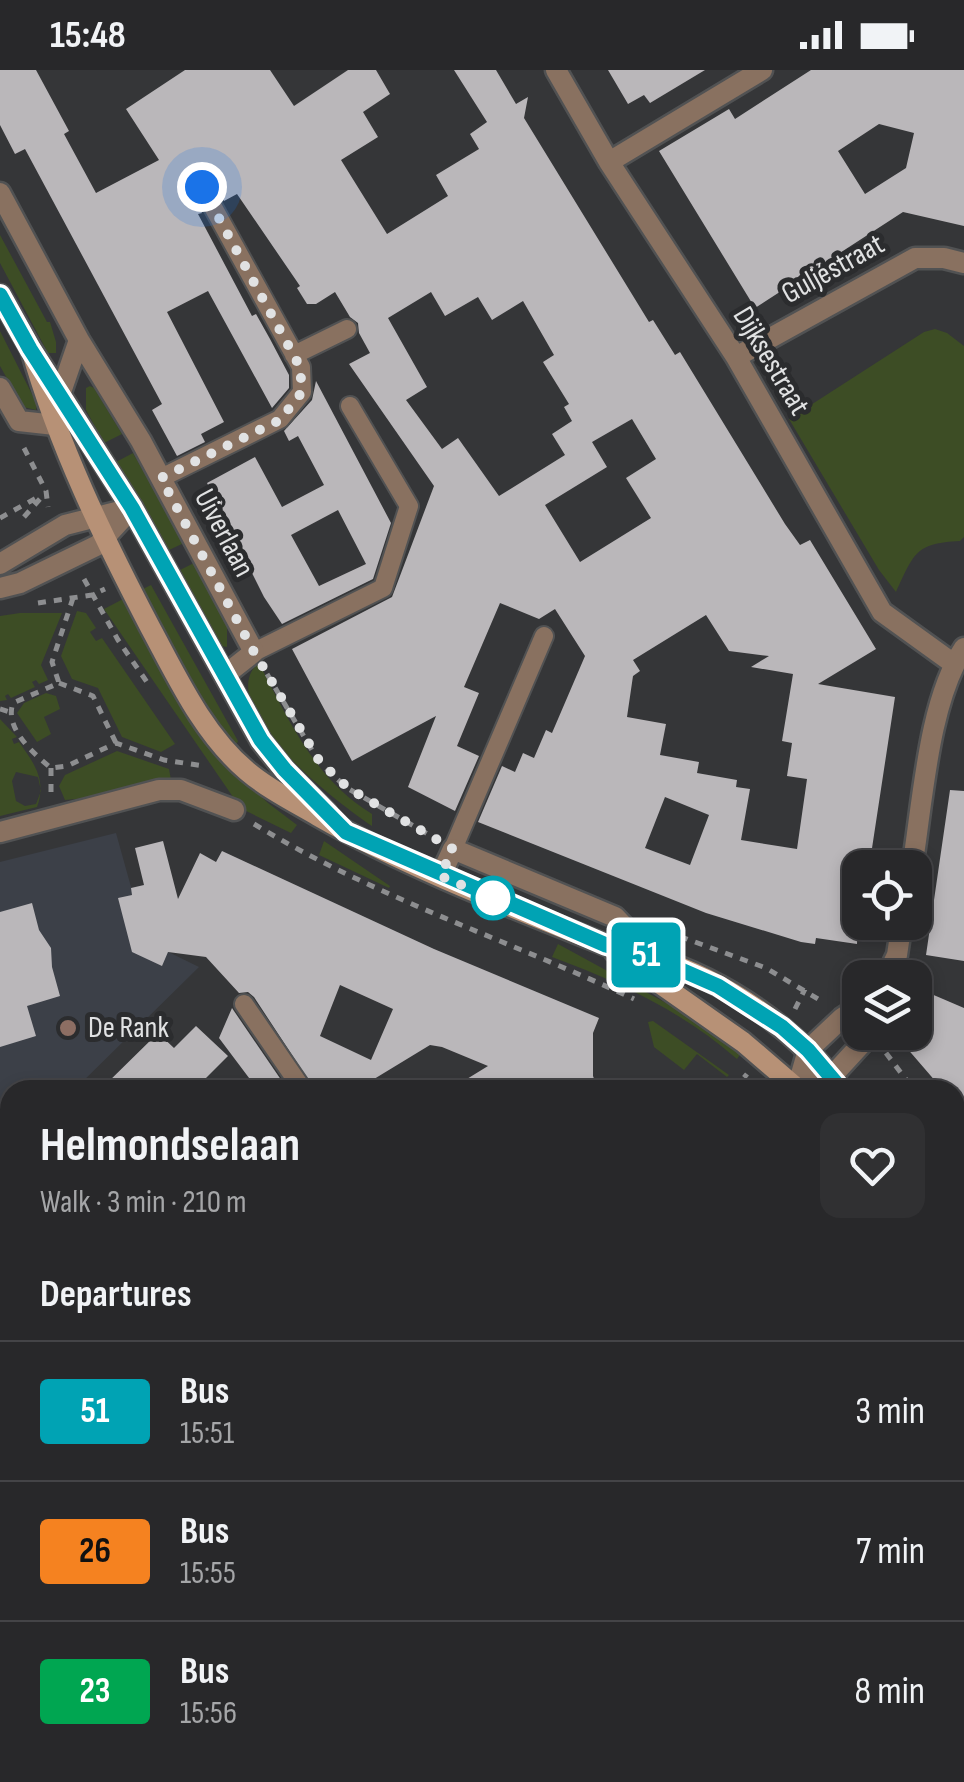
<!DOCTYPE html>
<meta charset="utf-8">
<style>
:root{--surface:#28282a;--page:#303032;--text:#f1f3f6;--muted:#a5a6a8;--line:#444447}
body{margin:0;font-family:"Sofia Sans Condensed",sans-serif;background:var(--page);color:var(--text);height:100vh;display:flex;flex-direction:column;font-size:38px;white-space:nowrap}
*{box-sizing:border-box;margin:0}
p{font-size:32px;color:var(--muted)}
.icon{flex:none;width:55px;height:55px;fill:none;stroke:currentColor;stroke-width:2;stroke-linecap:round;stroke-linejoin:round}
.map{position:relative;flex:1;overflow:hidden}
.panel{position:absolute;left:0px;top:1010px;width:965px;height:702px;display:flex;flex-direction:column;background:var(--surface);border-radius:30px 30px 0 0;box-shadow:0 5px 15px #0003,0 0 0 2px var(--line)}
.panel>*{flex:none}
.badge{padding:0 20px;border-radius:8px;font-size:35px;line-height:65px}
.fabs{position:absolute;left:842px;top:780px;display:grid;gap:20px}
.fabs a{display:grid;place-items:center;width:90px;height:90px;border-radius:20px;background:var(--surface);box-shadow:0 5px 15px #0003,0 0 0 2px var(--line);font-size:50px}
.you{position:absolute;width:50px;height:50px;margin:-25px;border:8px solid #fff;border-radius:50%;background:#1a73e8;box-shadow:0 0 0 15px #1a73e833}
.map>.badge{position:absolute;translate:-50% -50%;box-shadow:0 0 0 5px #fff}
h2{padding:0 40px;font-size:38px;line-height:90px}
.round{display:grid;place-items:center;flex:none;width:105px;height:105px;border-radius:20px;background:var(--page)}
.head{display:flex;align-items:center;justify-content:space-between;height:170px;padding:0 40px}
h1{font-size:48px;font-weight:700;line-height:75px}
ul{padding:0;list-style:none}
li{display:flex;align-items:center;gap:30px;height:140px;padding:0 40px;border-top:2px solid var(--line)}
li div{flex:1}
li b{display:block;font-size:38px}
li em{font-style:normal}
li .badge{min-width:110px;font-weight:700;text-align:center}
.status{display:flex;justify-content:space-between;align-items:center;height:70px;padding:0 50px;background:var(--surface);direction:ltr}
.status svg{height:28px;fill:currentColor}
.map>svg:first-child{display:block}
.built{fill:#3c4048}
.green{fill:#3d4d25;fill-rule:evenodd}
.building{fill:#bab7ba;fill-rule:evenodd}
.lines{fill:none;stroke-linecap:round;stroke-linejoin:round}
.service-casing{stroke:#515253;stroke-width:22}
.minor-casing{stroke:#515253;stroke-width:25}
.secondary-casing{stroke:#515253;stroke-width:25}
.path{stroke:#8d8e90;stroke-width:5;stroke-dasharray:8 8;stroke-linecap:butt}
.service{stroke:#897160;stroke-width:18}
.minor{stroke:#897160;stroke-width:20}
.secondary{stroke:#b79176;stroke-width:20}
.line-casing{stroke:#fff;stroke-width:22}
.line{stroke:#00a3b4;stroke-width:15}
.walk{stroke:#e1e2e3;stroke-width:10;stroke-dasharray:0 18}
.stop-dot{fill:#fff;stroke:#00a3b4;stroke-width:5}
.education-dot{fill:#8d6e63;stroke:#2b2c2e;stroke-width:4}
.labels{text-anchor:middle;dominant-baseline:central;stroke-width:10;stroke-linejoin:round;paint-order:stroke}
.street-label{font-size:30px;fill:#e1e2e3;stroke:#2b2c2e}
.poi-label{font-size:30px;fill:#e1e2e3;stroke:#2b2c2e;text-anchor:start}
</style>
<div class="status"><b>15:48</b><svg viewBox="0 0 49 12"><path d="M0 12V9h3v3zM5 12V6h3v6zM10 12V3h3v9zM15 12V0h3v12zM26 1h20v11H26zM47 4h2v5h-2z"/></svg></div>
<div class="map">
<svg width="964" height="1712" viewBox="0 0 964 1712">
<rect width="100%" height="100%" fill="#353638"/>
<path class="built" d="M116,763L146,871L199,897L74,1020H10V1073L0,1060V792Z"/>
<path class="green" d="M0,165L47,252H50L56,272V283H48L0,193Z
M935,259L947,263L964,276V467L960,471C915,473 914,484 896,522L879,500L789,349L924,262Z
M0,261L37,334L36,340L23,337L0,296Z
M90,316L94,318L122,364L104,373L86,340V318Z
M133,383L184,473L169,480L116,392Z
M194,493L227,554V577L221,576L180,500Z
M151,515L238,671L237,673H233C196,626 169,573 141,520Z
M125,528L232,699L268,733L297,755L291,763L242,739L233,727L104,539Z
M77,541L86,543L96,558L90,562L96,571L102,568L175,674L161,682L122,667L98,618L72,609L61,586Z
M20,543H62L41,595L48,610L39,614L36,610L32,612L35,617L11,628L8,624L5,626L7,630L0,631V546Z
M256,595L261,597C290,653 316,710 372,744V756C339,734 216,641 256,595Z
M46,623L56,626L60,639L44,647L51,664L37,672L17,643L24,633Z
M0,649L17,667L12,669L14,674L19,672C34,693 47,710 37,737L0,746ZM16,702L38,707L41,721L36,734L25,736L16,731L12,711Z
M117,681L169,699L171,710L96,727L65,730L59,716L65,705Z
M324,771L390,816L389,818L319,785Z
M558,874L677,939L741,983L737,989C682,941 619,912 552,887Z
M653,951L729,1005L727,1007L697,984L684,1000L654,977L648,952Z"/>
<path class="building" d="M0,0H36L69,61L64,64L96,123L159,90L126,39L185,0H270L294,36L348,0H376L390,24L363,42L378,67L341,90L387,164L448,126L436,105L479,79L470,64L487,52L454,0H496L516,34L528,27L524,48L649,252L653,250L675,285L680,282L785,454L800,475L810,470L876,579L818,614L895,627L869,798H860L857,874L816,868L815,874L801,872L706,843L478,752L502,696L515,702L523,683L534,688L546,660L552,663L585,586L555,539L539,549L500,533L464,617L479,623L457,676L479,686L455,741L408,717L436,646L352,691L292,579L392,527L434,416L349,294L370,283L359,263L358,253L350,247L335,222L316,234H307L297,218L300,216L237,124L224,131L209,107H195L190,118L202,143L198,144L252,246L256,244L270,269L289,305V318L272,338L208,221L167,242L224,352L201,364L205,372L177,386L152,340L162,334L25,79L15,84L0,55ZM431,222L445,246L478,227L492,250L523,231L554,285L543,292L569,334L564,337L572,351L552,364L565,385L499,426L458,368L442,379L406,330L427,317L388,248ZM632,349L656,389L626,408L651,448L580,492L545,435L607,397L592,372ZM706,545L729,581L769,586L751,597L793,604L782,671L792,673L787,706L807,709L797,779L741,770L750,719L736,717L737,710L697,703L699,692L660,685L666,654L627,647L633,606L640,601L633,590ZM665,727L709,745L690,795L645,778Z
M608,0H705L650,33L644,25L628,34Z
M811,0H964V156L903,142L755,238L659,81L729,39L735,49ZM879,54L914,63L906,98L865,124L838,81Z
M316,311L391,453L373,509L282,554L264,527L207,413L255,387L282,437L324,415L298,366L289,371L284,361L312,330ZM338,440L366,494L319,516L291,465Z
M950,720L964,721V891L926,885Z
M163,771L178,829L200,783L216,792L222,781L434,879L599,948L593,963V1006L598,1020H449L488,996L442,977L430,975L356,1020H315L254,927L248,922L239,923L206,887L168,882L162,896L132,882L118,828L132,825L131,818L144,815L135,778ZM340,915L393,939L371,990L320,966Z
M32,833L39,860L51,878L52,897L60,926L27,936L36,966L0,977V842Z
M922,920L964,938V1044L955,1034V1020H943L893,962H915V939Z
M232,938L234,941L288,1020H258L219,968Z
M196,956L228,986L194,1020H100L158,963L174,978Z"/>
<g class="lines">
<g class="service-casing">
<path id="service" d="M294,285L347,259
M161,408L280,349L302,322L301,297L202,117
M254,582L383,518L409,436L350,336
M453,779L544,566
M244,934L303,1020
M301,1712L307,1702
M393,1712L398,1702
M485,1712L491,1702"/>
</g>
<g class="minor-casing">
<path id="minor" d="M556,0L609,92L736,287L882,542L954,594
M609,92L762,0
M0,123L79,270L141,371L254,582L225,605
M736,287L915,188H944L964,193
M0,318L19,351L55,355
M61,322L79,270
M0,494L65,455L132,438
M0,518L20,513L98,475L132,438
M0,762L159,720H181L234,740
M912,798C923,731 928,633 964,578
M441,805L453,779L615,847L654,888
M886,908L897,885L902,852
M797,1018L808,980L842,948L860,936
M797,1018L832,1006L867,968L868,962
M0,1106L10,1118
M955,1241L964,1142
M955,1608L964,1609
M0,1697L10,1698
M916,1712V1702"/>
</g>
<g class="secondary-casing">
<path id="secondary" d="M0,225L31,279L132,438L261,671L285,701L326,742
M31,279C59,377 103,467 150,557C177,607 203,664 247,701C268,719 294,732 318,746C407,797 506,835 601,873C617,880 636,882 652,887C727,911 795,958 842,1020
M615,882L743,972L799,1020
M869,1712V1702"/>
</g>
<path class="path" d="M24,378L46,421L48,437
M24,447L46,422
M0,448L40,426
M84,509L118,570L149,615
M73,528L52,592L59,613L13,633C4,658 33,683 51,698L67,696L116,673L164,690L204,696
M38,533L92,525L105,519
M267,604L319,692L347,718L433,767
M59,613L93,626L116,673
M0,639L10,642
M51,698V725
M254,754C374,827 508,870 634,929
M665,861L766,898L823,932
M795,939L805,919
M886,983L914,1020
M734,1020L747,1004
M901,1020L909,1015
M955,1059L964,1063
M0,1160L10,1169
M36,1702L46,1712
M826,1712V1702"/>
<use href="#service" class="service"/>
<use href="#minor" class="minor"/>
<use href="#secondary" class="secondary"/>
</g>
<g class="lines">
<g class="line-casing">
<path id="line" d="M0,225L30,279L132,438L261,670L285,700L346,762L606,875L654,888L718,916L782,957L808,980L842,1020"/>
</g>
<use href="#line" class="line"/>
<path class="walk" d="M202,117L300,297L302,322L280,350L161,408L254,582L320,692L348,718L453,779L440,806L493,828"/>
</g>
<circle class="stop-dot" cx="493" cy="828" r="20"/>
<circle class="education-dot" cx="68" cy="958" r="10"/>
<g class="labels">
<g class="street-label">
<text transform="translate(833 199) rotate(-29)">Guljéstraat</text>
<text transform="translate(771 291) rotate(59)">Dijksestraat</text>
<text transform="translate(224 463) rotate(62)">Uiverlaan</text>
</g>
<g class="poi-label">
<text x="88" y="958">De Rank</text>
</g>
</g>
</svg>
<div class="fabs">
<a><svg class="icon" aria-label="locate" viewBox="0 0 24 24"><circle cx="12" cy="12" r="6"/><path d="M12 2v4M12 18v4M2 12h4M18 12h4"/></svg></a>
<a><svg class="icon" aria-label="layers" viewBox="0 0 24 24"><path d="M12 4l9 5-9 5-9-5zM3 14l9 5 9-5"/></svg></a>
</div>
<div class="you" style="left:202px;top:117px"></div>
<b class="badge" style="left:646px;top:885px;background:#00a3b4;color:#fff">51</b>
<section class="panel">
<div class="head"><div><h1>Helmondselaan</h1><p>Walk · 3 min · 210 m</p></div><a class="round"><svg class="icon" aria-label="heart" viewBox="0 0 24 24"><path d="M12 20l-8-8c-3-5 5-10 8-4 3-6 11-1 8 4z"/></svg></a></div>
<h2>Departures</h2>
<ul>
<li><span class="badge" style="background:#00a3b4;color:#fff">51</span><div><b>Bus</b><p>15:51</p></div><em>3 min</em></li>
<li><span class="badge" style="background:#f58220;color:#111">26</span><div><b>Bus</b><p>15:55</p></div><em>7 min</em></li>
<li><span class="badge" style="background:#00a651;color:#fff">23</span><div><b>Bus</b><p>15:56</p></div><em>8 min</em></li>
</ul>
</section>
</div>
